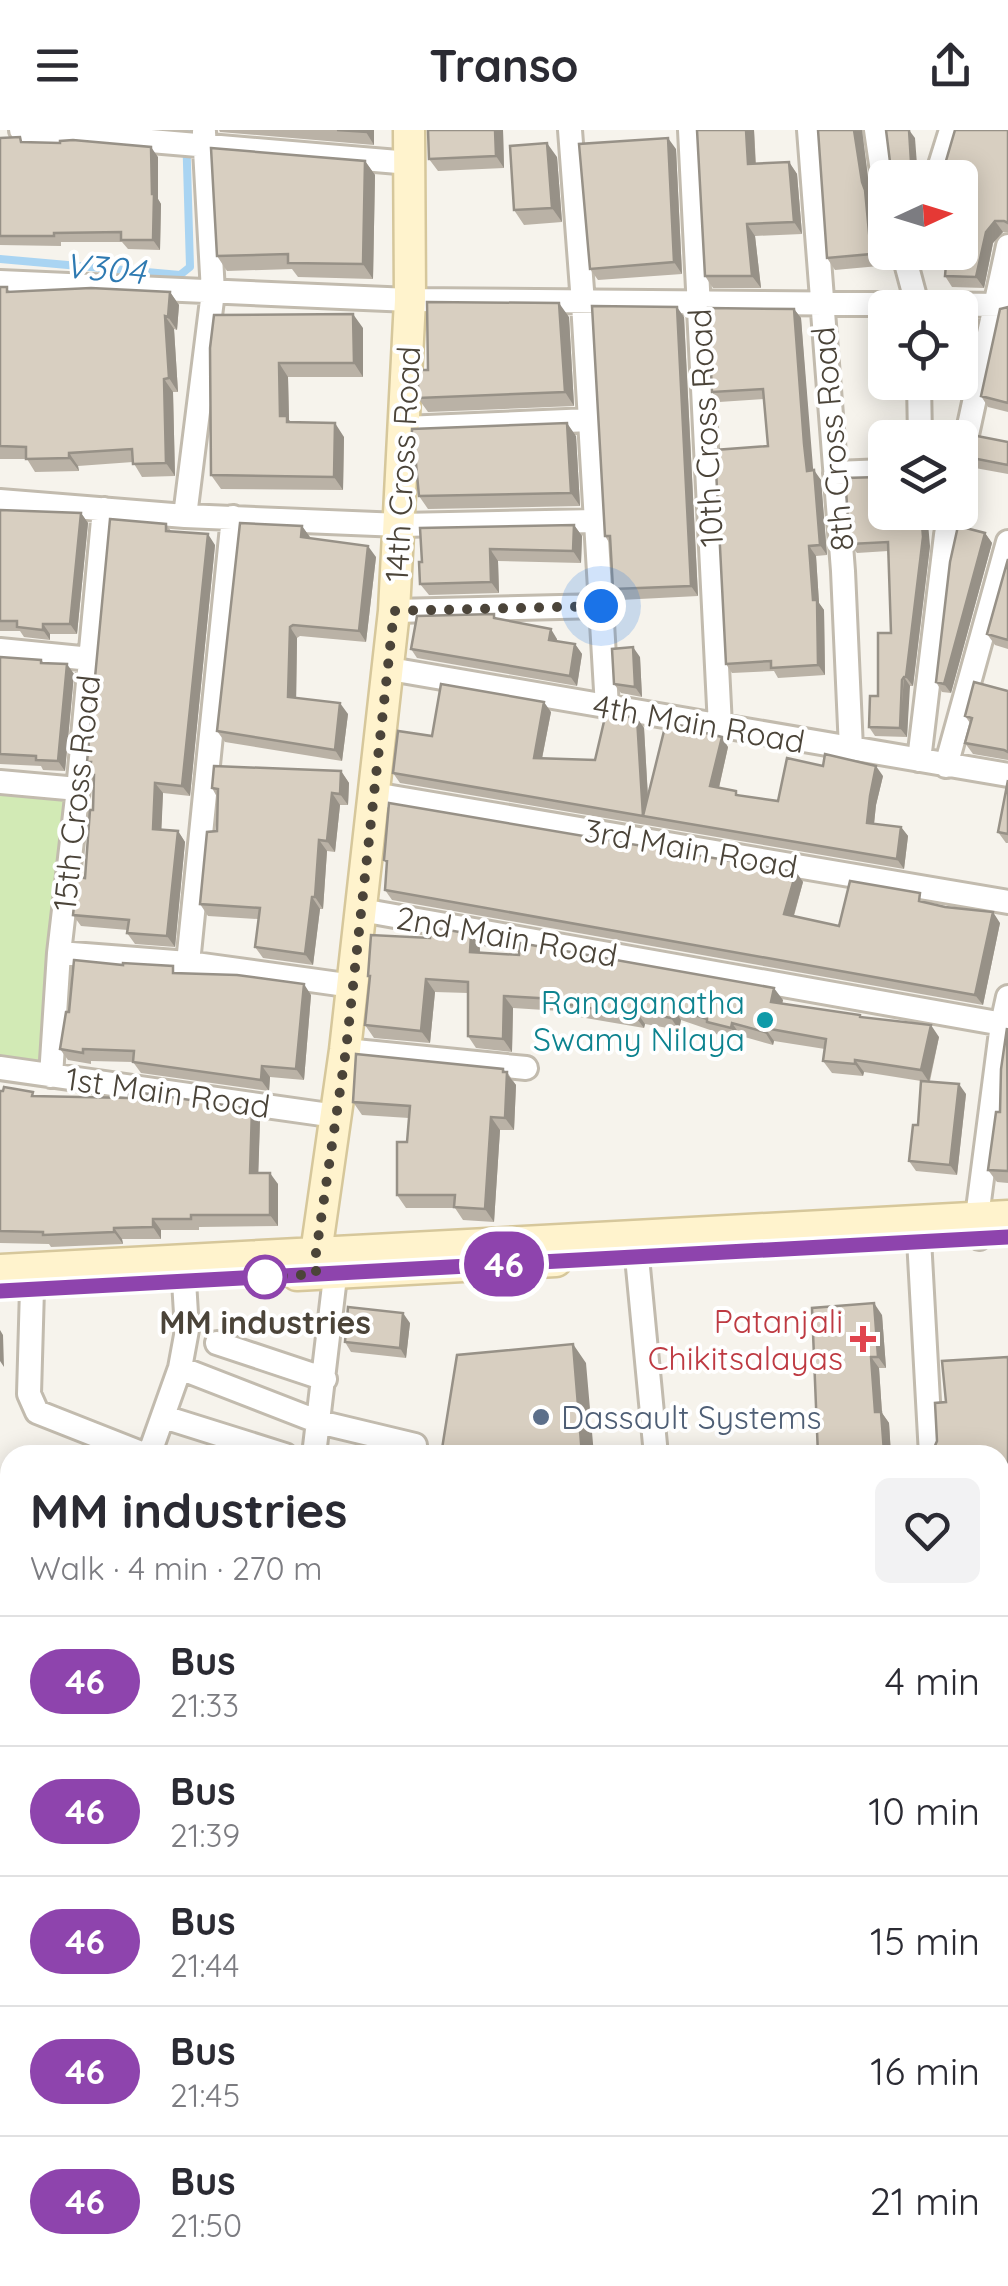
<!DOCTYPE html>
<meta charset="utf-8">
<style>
:root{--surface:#fff;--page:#f2f2f3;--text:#2b2b33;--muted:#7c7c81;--line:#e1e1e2}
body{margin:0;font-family:Quicksand,sans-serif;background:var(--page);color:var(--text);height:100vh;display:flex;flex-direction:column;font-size:38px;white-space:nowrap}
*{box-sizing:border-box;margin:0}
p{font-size:32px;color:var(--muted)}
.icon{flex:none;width:55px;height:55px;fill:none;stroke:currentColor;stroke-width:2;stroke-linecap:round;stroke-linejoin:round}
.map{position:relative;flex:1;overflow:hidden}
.panel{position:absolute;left:0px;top:1315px;width:1010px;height:842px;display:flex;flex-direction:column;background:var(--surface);border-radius:30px 30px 0 0;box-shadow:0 5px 25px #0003}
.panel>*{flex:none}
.badge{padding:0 20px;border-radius:32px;font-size:35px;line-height:65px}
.needle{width:65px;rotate:86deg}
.buttons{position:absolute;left:868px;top:30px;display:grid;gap:20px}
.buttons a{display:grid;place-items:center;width:110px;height:110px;border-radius:15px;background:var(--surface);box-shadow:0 5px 25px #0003;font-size:50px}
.you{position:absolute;width:50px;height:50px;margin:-25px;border:8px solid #fff;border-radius:50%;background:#1a73e8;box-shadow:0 0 0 15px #1a73e833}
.map>.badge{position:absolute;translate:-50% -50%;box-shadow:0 0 0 5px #fff}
.round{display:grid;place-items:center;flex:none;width:105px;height:105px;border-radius:15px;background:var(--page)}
.headline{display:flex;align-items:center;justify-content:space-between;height:170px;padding:0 30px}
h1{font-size:48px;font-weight:700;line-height:75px}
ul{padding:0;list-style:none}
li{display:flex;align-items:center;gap:30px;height:130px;padding:0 30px;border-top:2px solid var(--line)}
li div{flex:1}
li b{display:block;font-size:38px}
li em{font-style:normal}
li .badge{min-width:110px;font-weight:700;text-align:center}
header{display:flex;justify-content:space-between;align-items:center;height:130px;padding:0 30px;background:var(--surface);font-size:45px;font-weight:700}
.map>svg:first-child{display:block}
.green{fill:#d2eab5}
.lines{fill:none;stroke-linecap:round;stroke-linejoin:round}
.stream{stroke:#a9d4f2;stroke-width:8}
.street-casing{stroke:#c2bbae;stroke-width:28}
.secondary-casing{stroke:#d6c79b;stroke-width:35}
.primary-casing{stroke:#e6c16a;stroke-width:40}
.street{stroke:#fff;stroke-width:22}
.secondary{stroke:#fff3cd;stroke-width:30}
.primary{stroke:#ffe39c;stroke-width:35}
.wall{fill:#bab2a6}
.shaded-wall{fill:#979187}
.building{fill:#d8cfc1;stroke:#979187;stroke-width:2.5}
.line-casing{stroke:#fff;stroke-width:22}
.line{stroke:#8e44ad;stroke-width:15}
.walk{stroke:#4b4439;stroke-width:10;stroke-dasharray:0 18}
.culture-dot{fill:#0f9aa8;stroke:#fff;stroke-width:4}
.stop-dot{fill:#fff;stroke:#8e44ad;stroke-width:5}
.health-dot{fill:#e0444e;stroke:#fff;stroke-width:4}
.service-dot{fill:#5c6f8a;stroke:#fff;stroke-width:4}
.labels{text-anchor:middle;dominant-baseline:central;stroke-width:8;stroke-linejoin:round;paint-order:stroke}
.street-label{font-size:32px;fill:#4b4439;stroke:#fff}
.culture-label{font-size:32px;fill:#0d838f;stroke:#fff;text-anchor:end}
.health-label{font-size:32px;fill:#be3a42;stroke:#fff;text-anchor:end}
.stop-label{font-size:32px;font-weight:bold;fill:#4b4439;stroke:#fff}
.service-label{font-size:32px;fill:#4e5e75;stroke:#fff;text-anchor:start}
.water-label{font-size:35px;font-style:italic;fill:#2e7ab2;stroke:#fff}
</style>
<header><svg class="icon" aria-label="menu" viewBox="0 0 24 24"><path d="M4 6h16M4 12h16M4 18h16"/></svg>Transo<svg class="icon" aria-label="share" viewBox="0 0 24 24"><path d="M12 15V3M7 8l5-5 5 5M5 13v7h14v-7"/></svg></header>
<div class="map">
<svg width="1008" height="2156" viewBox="0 0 1008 2156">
<rect width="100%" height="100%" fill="#f6f3ec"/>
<path class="green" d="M0,652L78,659L45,946L0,939Z"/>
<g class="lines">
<path class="stream" d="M0,129L180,145L190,137L186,0"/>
<g class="street-casing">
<path id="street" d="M21,0L410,33
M570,0L583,173L607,577
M690,0L720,596
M809,0L843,441L851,619
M876,0L885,62
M936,48L951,0
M903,122L918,178
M0,152L410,170L1008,175
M919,252L920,308
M404,298L590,290
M960,337L1008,116
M835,343L885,341
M0,371L185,386L400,395L596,391
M185,386L213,162L204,2
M394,481L601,476
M0,520L91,529
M390,539L1008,645
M919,630L946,405L950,382
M946,636L1008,412
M0,652L78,659
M374,664L1008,772
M361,780L1008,895
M59,823L188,833L353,856
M188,833L233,387
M345,920L526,938
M0,938L336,986
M51,946L59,823L79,650L104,379
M918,1091L931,1325
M635,1106L656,1325
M979,1108L977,1087L1002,894L1008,867
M32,1159L29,1264L37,1282L146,1325
M217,1213L325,1249
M180,1238L319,1292L415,1315
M164,1287L285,1325
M149,1325L180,1238L187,1200L184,1151
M314,1325L337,1130
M1000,1374H1008
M0,1387L10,1388
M0,1480L10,1482
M0,1572H10
M0,1632L10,1633
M1000,1745H1008
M0,1767H10
M1000,1861L1008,1880
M0,1954H10
M0,2135H10
M417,2148L418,2156
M530,2148L533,2156"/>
</g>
<g class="secondary-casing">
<path id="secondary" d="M0,1140L1008,1086
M316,1144V1123L345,920L394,481L410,170L409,0
M297,1145L556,1131
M930,2148L931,2156
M963,2148V2156"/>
</g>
<g class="primary-casing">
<path id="primary" d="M1000,1999L1008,1995
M1000,2029L1008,2026
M643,2156L663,2148
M712,2156L731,2148"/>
</g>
<use href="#street" class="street"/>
<use href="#secondary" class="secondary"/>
<use href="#primary" class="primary"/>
</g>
<path class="wall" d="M219,0H374V15L220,2Z
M503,0L504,38L438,41L429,29Z
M697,0H754L756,34L789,32L797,44L802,104L755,106L761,158H713L705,146Z
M818,0H862L870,64L874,72L879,136L835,140L827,128Z
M1008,0V102H1003L993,113L984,158L952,157L945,146L960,122L943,41Z
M0,8L24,12L158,27V69L161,74L160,120L128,119L122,112H61V116L0,115Z
M676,19L682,144L598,150L590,139Z
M557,27L562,92L524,95L514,80Z
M365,31L375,45L373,149L298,147L292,139L227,141L217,126Z
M0,157L10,161L170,162L179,175L177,200L174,199L178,262H173L175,346L142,347L133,332L78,336L79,341L35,342L27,329H0Z
M1008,177V282L988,277L981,266Z
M794,179L801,188L812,340L821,350L827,425L816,426L819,473L824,480L825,545L778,548L774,541L732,543L726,534L768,316L764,269L719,272L712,262Z
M569,187L574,276L428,282L418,268L428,240Z
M684,187L698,466L620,470L613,459L610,414L605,406Z
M363,198V247H288L289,290L291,292L344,307L343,360L221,359L211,345L210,218Z
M576,306L580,376L428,379L419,366L417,343L411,335Z
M1008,312V344L975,338L967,327Z
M845,348L930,416L913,556H910L909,559L907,607L875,606L869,597L878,566L891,503L888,421L857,423L850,414Z
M0,380L81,383L88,393L77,504H50V510L24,507L20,501H0Z
M166,394L171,401L215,415L190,666L163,663L161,699L178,701L185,712L175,817L135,814L127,803L128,800L81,796L73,785L85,748L93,680V650L89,645L90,636L87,632Z
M574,395L582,406L581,433L498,431L499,463L429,465L420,454L419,432Z
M302,396L310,408L376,427L366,512L300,506L297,508L296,568L348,584L342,631L225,612L217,601Z
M985,403L992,413L951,563L942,562L936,552Z
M1008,429V519L995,515L987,504Z
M497,489L557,509V511L575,514L582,524L577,556L417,528L411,519Z
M0,527L41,530L44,533L74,544L65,641L43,640L41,636L0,634Z
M640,527L642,567L621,563L614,554Z
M1008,561V630L973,624L965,613L970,593L965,586Z
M551,582L542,629L595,630L637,588L644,598L648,666L692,600L728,617L719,658L739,665L778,671L883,646L876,675L874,694L901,697L908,706L904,739L400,653L393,643L432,606Z
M341,641L349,653L348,675H340L335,722L327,721L323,779H320L313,835L263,828L255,817L258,789L208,786L200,774L217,701V667L212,658Z
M1008,650V713H1006L998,702Z
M384,730L796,742L803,752L794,786L839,796L927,773L1000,793L983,875L392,770L385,760L387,734Z
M471,804L480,816V823L783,870L782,873L860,885L862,887L939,907L930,951L966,964L957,1045L916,1041L909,1031L918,995L921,951L864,942L863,946L832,943L823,931L825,919L774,911L773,915L741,906L740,910L716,904L713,901L681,890L679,900L645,894L644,898L562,884L560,881L513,878L512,922L476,918L468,906V863L435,862L430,913L374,908L365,895L370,849L368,846L430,808Z
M178,843L311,865L304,950L270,947L269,961L141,943L133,932L91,931V934L68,930L60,919L69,882Z
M1008,898V1053L997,1052L988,1040L1000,982Z
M507,942L516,955L514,1000H500L494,1092L463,1090L455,1078H406L397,1065L407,1012L409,988L362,985L353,972Z
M0,961L36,966L252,979L260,990L258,1043L278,1054V1096L199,1097V1100H161V1109H122L123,1114L51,1117L49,1114L0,1113Z
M882,1185L886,1238H879L882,1283L889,1293L891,1325H818Z
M410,1193L406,1228L351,1222L345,1212Z
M1008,1227V1355H1000V1325L937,1311L946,1272Z
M1000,1426L1008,1427V1681H1006L1000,1672Z
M10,1635V1710H0V1638Z
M0,1800H10V1939L0,1940Z
M10,1955V2104L0,2105V1957Z
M1008,2071V2132L1000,2133V2072Z
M563,2148H600L577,2156H569Z"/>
<path class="shaded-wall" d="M366,0H374V15L366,2Z
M495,0H503L504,38L496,26Z
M746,0H754L756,46L748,34Z
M854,0H862L870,64L874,72L879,136L871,124Z
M909,0L915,8L918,48H912Z
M668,8L676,19L682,144L674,132Z
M547,13L557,27L562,92L552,78Z
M151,17L158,27V69L161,74L160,120L153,110Z
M365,31L375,45L373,149L363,134Z
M789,32L797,44L802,104L794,92Z
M995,91L1003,102L993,113L984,158L976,147L986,102Z
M747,94L755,106L761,158L752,146Z
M170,162L179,175L177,200L168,187Z
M559,173L569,187L574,276L565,262Z
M677,177L684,187L698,466L691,456Z
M794,179L801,188L814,350L807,341L804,314Z
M353,184L363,198V247L354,233Z
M165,186L174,199L178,262L169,248Z
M279,233L288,247L289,290L296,300L280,286Z
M164,249L173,262L175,346L166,333Z
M335,293L344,307L343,360L334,347Z
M567,293L576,306L580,376L571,363Z
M69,323L78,336L79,341L69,328Z
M814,340L821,350L827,425L820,415Z
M921,382H927L930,416L913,556L906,547Z
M81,383L88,393L77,504L70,494Z
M574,395L582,406L581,433L573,421Z
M302,396L310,407L309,419L301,407Z
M985,403L992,413L951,563L944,554Z
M208,404L215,415L190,666L182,656Z
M368,416L376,427L366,512L359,501Z
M809,416L816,426L819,473L824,480L825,545L818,535Z
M490,419L498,431L499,463L491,452Z
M43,494L50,504V510L43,500Z
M290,497L297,508L296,578L288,567Z
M551,499L557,509L555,520L549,510Z
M575,514L582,524L577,556L570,546Z
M633,517L640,527L642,567L635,557Z
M67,534L74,544L65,641L58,631Z
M904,547L910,556L907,607L900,598Z
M544,572L551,582L540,638L534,628Z
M340,573L348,584L342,631L335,620Z
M637,588L644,598L649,687L643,686Z
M722,607L728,617L717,666L710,656Z
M876,636L883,646L876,675L873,703L867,693L870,666Z
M341,641L349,653L348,675L340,664Z
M155,653L163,663L161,710L153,699Z
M332,663L340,675L335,722L327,711Z
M901,697L908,706L904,739L897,729Z
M178,701L185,712L175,817L167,806Z
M319,710L327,721L323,779L315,767Z
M796,742L803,752L791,795L784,784Z
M312,767L320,779L313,835L305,824Z
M993,782L1000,793L983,875L975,865Z
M471,804L480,816L479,835L470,822Z
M426,849L435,862L430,913L421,901Z
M304,854L311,865L304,950L296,939Z
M774,858L783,870L780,884L771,872Z
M504,866L513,878L512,922L503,909Z
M673,877L681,890L679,900L671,888Z
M636,881L645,894L644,898L635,886Z
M732,893L741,906L740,910L731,898Z
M931,895L939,907L929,952L921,940Z
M765,898L774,911L773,915L765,902Z
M855,930L864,942L863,946L855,934Z
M262,936L270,947L269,961L261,950Z
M503,939L516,955L514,1000L505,988Z
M959,954L966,964L957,1045L950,1035Z
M252,979L260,990L258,1054L250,1043Z
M491,987L500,1000L494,1092L485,1079Z
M270,1043L278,1054V1096L270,1085Z
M153,1089L161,1100V1109L153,1097Z
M114,1098L122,1109L123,1114L114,1102Z
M874,1173L882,1185L886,1238L878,1227Z
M403,1183L410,1193L406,1228L400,1218Z
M0,1200L3,1205L4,1237L0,1231Z
M573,1214L586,1233L594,1325H582Z
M871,1227L879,1238L882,1283L889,1293L891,1325H886L884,1322L875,1282Z
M5,2082L10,2090V2099L5,2093Z
M125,2148H132L133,2156H126Z
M393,2148H401V2156H393Z
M494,2148H501V2156H494Z
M907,2148H912L913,2156H908Z"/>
<path class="building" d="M337,0H366V2Z
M428,0H495L496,26L429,29Z
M697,0H746L748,34L789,32L794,92L747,94L752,146H705Z
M818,0H854L862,52L865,60L871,124L827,128Z
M886,0H909L912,48H892Z
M955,0H1008V93L1004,91H995L986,102L976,147L945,146L947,122H960V48H938L943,41Z
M20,7L21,12L60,13V11L73,10L151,17L152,64H154L153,110H121V102L54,103V106H0V8Z
M668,8L674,132L590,139L579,14Z
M547,13L552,78L514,80L510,16Z
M211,18L365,31L363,134L288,133V124L217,126Z
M0,157H7V162L91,158L170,162L168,187L165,186L169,248L164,249L166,333L133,334L132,319L69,323V328L26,329V317L0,316Z
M427,172L559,173L565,262L418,268V240H428Z
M592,176L677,177L691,456L613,459L610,406H605Z
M1008,177V273L981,266L1000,179Z
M708,178L794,179L804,314L807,341L814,340L820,415L809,416L813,470H817L818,535L771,538V531L726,534L715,320L768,316L763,259L712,262Z
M353,184L354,233H279L280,286H287V292L335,293L334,347L211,345L210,218L214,185Z
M567,293L571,363L419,366L416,334L411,335L412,299Z
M972,305L1008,312V335L967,327Z
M885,345V382H921L923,407L906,547H904L902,550L900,598L869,597L870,566H878V503H891L888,412L850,414L845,348L879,347Z
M0,380L81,383L70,494H43V500L17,497V491H0Z
M110,389L166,394V401L208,404L182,656L155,653L153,699L178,701L167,806L127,803L129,790L73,785L77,747L85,748L90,680H93L94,645H89L91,632H87Z
M240,393L302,396L301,407L368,416L359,501L293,495L290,497L288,567L340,573L335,620L217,601Z
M574,395L573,421L490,419L491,452L420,454L419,432H422L420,398Z
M958,396L985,403L944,554L936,552L950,432Z
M1008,429V510L987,504Z
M494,484V488L551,499L549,510L575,514L570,546L411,519L417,486Z
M633,517L635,557L614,554L612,519Z
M0,527L41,530V533L67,534L58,631L36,630V626L0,624Z
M974,552L1008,561V622L1004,620L965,613L972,588L965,586Z
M441,554L544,572L534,628L595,630L606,583L637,588L643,686L393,643L398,601L432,606Z
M666,593L690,597L689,599L722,607L710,656L736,661V665L778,671L787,628L823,636L825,624L876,636L870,666L867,693L901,697L897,729L643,686Z
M214,636L341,641L340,664L332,663L327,711L319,710L315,767H312L305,824L255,817L260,778L200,774L207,702L217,701L218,659L212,658Z
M1008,650V704L998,702Z
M389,673L796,742L784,784L839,796L850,751L920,763L919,771L945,777L993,782L975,865L385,760L387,731L384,730Z
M431,797L471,804L470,822L519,825L520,813L774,858L771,872L860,885V887L931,895L921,940L855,930V934L823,931L826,909L765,898V902L732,893L731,898L707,892V889L673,877L671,888L636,881L635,886L554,872V869L504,866L503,909L468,906V852L426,849L421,901L365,895L370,846H368L371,805L430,808Z
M74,830L123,835V833L173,836V843L237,845L304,854L296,939L262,936L261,950L133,932L134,921L83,919V923L60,919L66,882H69Z
M1007,898L1008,1041L988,1040L996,982H1000L1001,939Z
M356,924L503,939V942H507L505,988L491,987L485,1079L454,1077L455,1065H397V1012H407L410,976L353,972Z
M921,951L959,954L950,1035L909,1031L913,995H918Z
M4,957L33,962L32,966L129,968V961L252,979L250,1043H270V1085H191V1089H153V1097L114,1098V1102L43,1105V1102L0,1101V961H3Z
M874,1173L878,1227H871L875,1282H881L884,1322L878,1323V1325H818L812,1178Z
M348,1177L403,1183L400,1218L345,1212Z
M573,1214L582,1325H441L457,1225Z
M1008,1227V1341H1000V1325H931L937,1311L935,1273L946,1272L942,1231Z
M1000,1426L1008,1427V1667H1000Z
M10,1635V1701L0,1700V1638Z
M0,1800H10V1930L0,1928Z
M10,1955V2082H5V2093H0V1957Z
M1008,2071V2119H1000V2072Z
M8,2138H10V2148H125L126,2156H0L9,2155Z
M179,2148H393V2156H180Z
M433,2148H494V2156H433Z
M837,2148H907L908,2156H838Z"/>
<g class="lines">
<g class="line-casing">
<path id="line" d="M0,1161L1008,1107"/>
</g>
<use href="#line" class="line"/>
<path class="walk" d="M265,1147L316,1144V1123L346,920L394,481L601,476"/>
</g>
<circle class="culture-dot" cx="765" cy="890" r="10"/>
<circle class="stop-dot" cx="265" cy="1147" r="20"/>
<path class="health-dot" d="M858 1194h10v10h10v10h-10v10h-10v-10h-10v-10h10z"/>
<circle class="service-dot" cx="541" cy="1287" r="10"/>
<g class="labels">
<g class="street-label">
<text transform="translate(705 298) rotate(-93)">10th Cross Road</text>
<text transform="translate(832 309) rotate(-95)">8th Cross Road</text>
<text transform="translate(402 334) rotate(-87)">14th Cross Road</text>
<text transform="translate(699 593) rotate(10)">4th Main Road</text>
<text transform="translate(76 663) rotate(-84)">15th Cross Road</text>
<text transform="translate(691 718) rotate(10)">3rd Main Road</text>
<text transform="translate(507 806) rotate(10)">2nd Main Road</text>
<text transform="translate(168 962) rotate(8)">1st Main Road</text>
</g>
<g class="culture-label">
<text x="745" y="872">Ranaganatha<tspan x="745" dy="37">Swamy Nilaya</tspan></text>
</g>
<g class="health-label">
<text x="843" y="1191">Patanjali<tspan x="843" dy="37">Chikitsalayas</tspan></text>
</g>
<g class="stop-label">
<text x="265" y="1192">MM industries</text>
</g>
<g class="service-label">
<text x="561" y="1287">Dassault Systems</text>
</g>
<g class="water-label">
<text transform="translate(105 138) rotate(5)">V304</text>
</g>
</g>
</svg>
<div class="buttons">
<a><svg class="needle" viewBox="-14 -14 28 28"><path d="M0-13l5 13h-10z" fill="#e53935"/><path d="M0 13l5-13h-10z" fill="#7c7c81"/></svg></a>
<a><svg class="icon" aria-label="locate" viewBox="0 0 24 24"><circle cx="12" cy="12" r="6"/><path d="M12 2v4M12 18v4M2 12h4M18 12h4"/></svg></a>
<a><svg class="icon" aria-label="layers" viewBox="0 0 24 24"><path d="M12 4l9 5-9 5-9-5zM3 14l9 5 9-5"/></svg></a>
</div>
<div class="you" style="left:601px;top:476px"></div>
<b class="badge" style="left:504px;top:1134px;background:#8e44ad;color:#fff">46</b>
<section class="panel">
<div class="headline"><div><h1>MM industries</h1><p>Walk · 4 min · 270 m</p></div><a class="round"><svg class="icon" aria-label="heart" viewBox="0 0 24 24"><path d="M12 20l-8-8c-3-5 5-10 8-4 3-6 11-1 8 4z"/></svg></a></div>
<ul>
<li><span class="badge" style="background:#8e44ad;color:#fff">46</span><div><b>Bus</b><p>21:33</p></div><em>4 min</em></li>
<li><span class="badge" style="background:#8e44ad;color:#fff">46</span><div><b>Bus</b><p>21:39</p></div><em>10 min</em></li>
<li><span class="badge" style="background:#8e44ad;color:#fff">46</span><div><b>Bus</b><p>21:44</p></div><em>15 min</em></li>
<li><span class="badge" style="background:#8e44ad;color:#fff">46</span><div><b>Bus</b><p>21:45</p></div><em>16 min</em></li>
<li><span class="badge" style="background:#8e44ad;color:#fff">46</span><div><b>Bus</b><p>21:50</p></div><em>21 min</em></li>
</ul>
</section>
</div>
